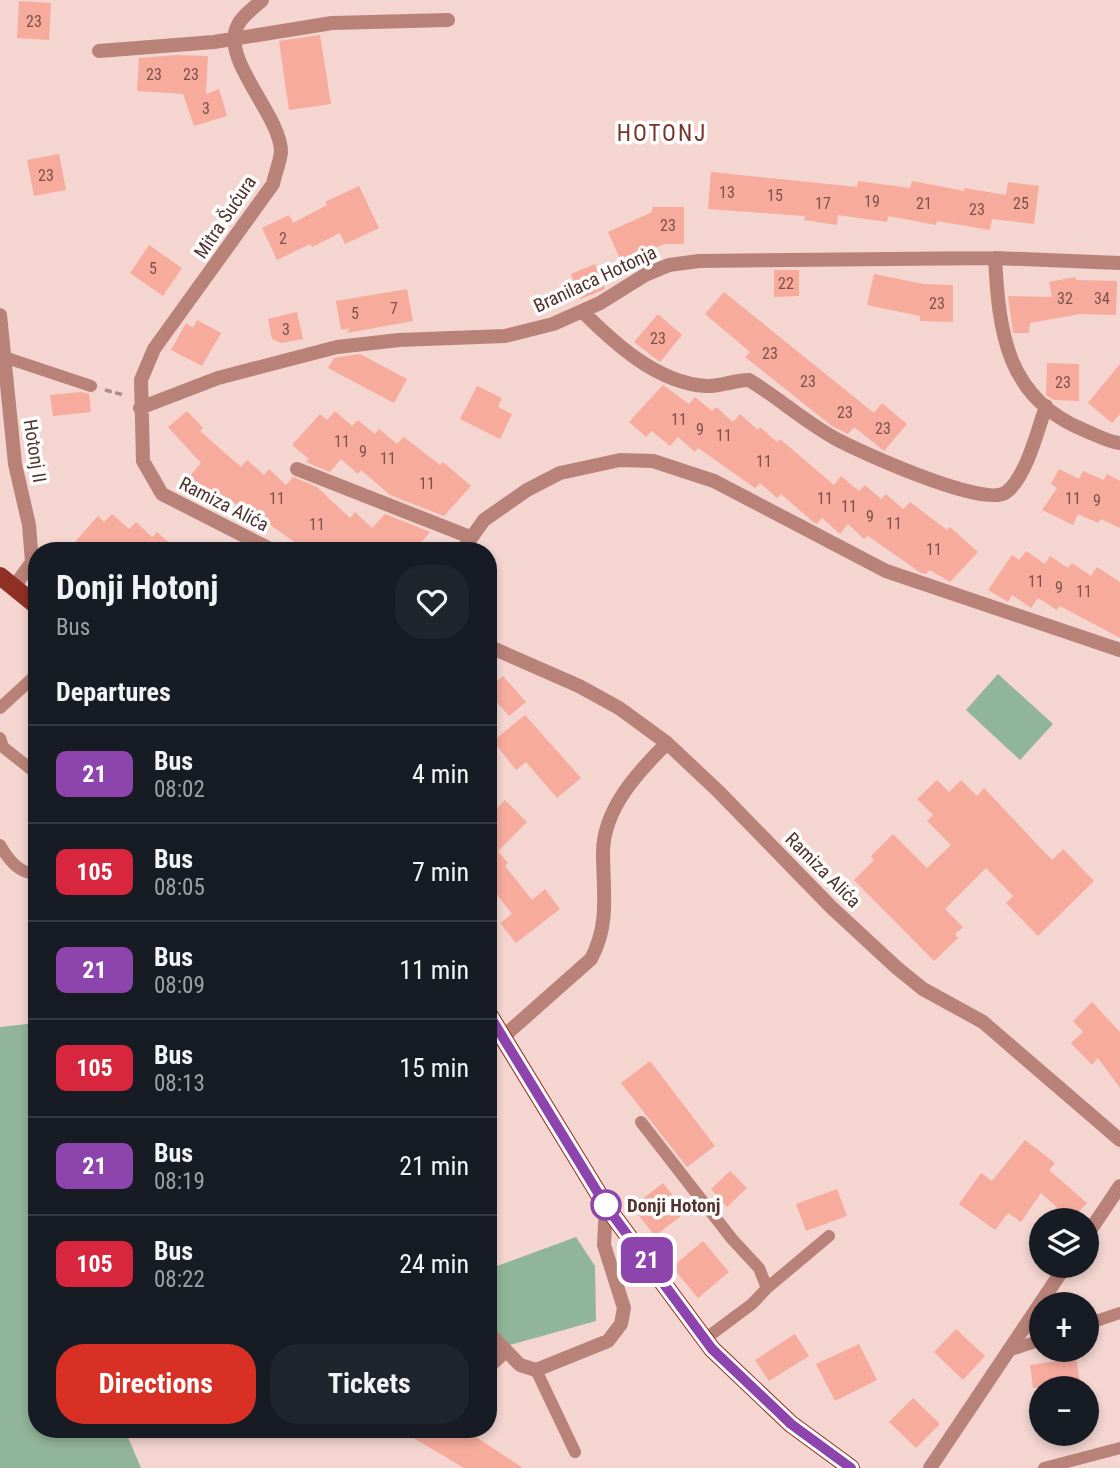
<!DOCTYPE html>
<meta charset="utf-8">
<style>
:root{--surface:#171b24;--page:#20242c;--text:#f1f3f6;--muted:#9ea1a6;--line:#363941;--accent:#d93025}
body{margin:0;font-family:"Roboto Condensed",sans-serif;background:var(--page);color:var(--text);height:100vh;display:flex;flex-direction:column;font-size:26px;white-space:nowrap}
*{box-sizing:border-box;margin:0}
p{font-size:23px;color:var(--muted)}
.icon{flex:none;width:38px;height:38px;fill:none;stroke:currentColor;stroke-width:2;stroke-linecap:round;stroke-linejoin:round}
.map{position:relative;flex:1;overflow:hidden}
.sheet{position:absolute;left:28px;top:542px;width:469px;height:896px;display:flex;flex-direction:column;background:var(--surface);border-radius:28px;box-shadow:0 4px 10px #0003}
.sheet>*{flex:none}
.badge{padding:0 14px;border-radius:10px;font-size:24px;line-height:46px}
.fabs{position:absolute;left:1029px;top:1208px;display:grid;gap:14px}
.fabs a{display:grid;place-items:center;width:70px;height:70px;border-radius:50%;background:var(--surface);box-shadow:0 4px 10px #0003;font-size:35px}
.map>.badge{position:absolute;translate:-50% -50%;box-shadow:0 0 0 4px #fff}
h2{padding:0 28px;font-size:26px;line-height:63px}
.round{display:grid;place-items:center;flex:none;width:74px;height:74px;border-radius:28px;background:var(--page)}
.summary{display:flex;align-items:center;justify-content:space-between;height:119px;padding:0 28px}
h1{font-size:33px;font-weight:700;line-height:52px}
.button{display:flex;gap:14px;margin-top:auto;padding:14px 28px}
.button a{flex:1;height:80px;border-radius:28px;background:var(--accent);color:#fff;font-size:28px;font-weight:700;line-height:80px;text-align:center}
.button a+a{background:var(--page);color:var(--text)}
ul{padding:0;list-style:none}
li{display:flex;align-items:center;gap:21px;height:98px;padding:0 28px;border-top:2px solid var(--line)}
li div{flex:1}
li b{display:block;font-size:26px}
li em{font-style:normal}
li .badge{min-width:77px;font-weight:700;text-align:center}
.map>svg:first-child{display:block}
.green{fill:#91b598}
.building{fill:#f6ab9d}
.lines{fill:none;stroke-linecap:round;stroke-linejoin:round}
.path{stroke:#ac8d87;stroke-width:3.5;stroke-dasharray:7 3.5;stroke-linecap:butt}
.lane{stroke:#b98278;stroke-width:12}
.street{stroke:#b98278;stroke-width:14}
.primary{stroke:#903024;stroke-width:18}
.line-casing{stroke:#fff;stroke-width:16}
.line{stroke:#8e44ad;stroke-width:10}
.stop-dot{fill:#fff;stroke:#8e44ad;stroke-width:3.5}
.labels{text-anchor:middle;dominant-baseline:central;stroke-width:7;stroke-linejoin:round;paint-order:stroke}
.number-label{font-size:16px;fill:#7b514a}
.street-label{font-size:19px;fill:#52332e;stroke:#fefefe}
.stop-label{font-size:19px;font-weight:bold;fill:#52332e;stroke:#fefefe;text-anchor:start}
.quarter-label{font-size:23px;letter-spacing:2px;fill:#75352b;stroke:#fefefe}
</style>
<div class="map">
<svg width="1120" height="1468" viewBox="0 0 1120 1468">
<rect width="100%" height="100%" fill="#f4d5cf"/>
<path class="green" d="M998,674L1053,724L1020,760L966,710Z
M37,1006V1430H125L141,1468H0V1027L36,1023Z
M576,1237L595,1266L596,1321L488,1351V1262L494,1267Z"/>
<path class="building" d="M19,1L51,3L49,40L17,38Z
M320,35L331,104L289,110L279,41Z
M177,55L208,56L206,94L219,89L227,116L194,126L183,94L137,91L139,58Z
M59,154L66,190L34,196L27,160Z
M711,172L857,187L858,181L910,188L912,181L964,191V188L1006,195L1008,182L1039,186L1034,224L992,219L990,230L937,221L936,225L888,216L887,222L838,215L837,225L804,220L805,216L708,209Z
M359,186L379,228L345,244L340,233L312,247L310,244L277,260L262,228L289,215L293,223L327,205L325,202Z
M652,207H684V244H664L622,263L608,232L652,212Z
M149,245L182,268L163,296L130,273Z
M595,264L605,289L581,299L571,274Z
M774,270H799V296L774,297Z
M874,274L923,284L953,285V322L920,321V316L867,305Z
M1075,277L1076,280L1117,281L1116,315L1080,314L1030,323L1029,333H1013L1008,296L1052,297L1049,282Z
M407,289L413,321L347,333L350,328L341,330L336,301Z
M724,292L874,413L882,403L907,424L884,451L854,427L848,434L832,426L745,357L750,352L705,314Z
M297,312L303,339L281,343L272,339L268,319Z
M658,314L682,335L660,362L634,342Z
M197,320L221,333L202,366L171,350L186,323L193,328Z
M360,354L407,379L394,403L328,368L334,358Z
M1047,363L1079,364V401L1054,400L1046,395Z
M1120,364V414L1112,423L1088,403Z
M663,385L689,404L695,397L712,411L716,407L733,422L740,414L758,430L760,427L777,442L780,439L834,485L841,476L859,491L865,485L881,499L886,494L903,509L910,502L947,530L950,527L978,552L950,582L930,570L926,574L921,573L868,536L864,539L848,524L840,534L822,518L817,524L812,521L781,494L777,498L760,483L755,488L698,448L695,452L678,437L670,446L652,431L646,437L629,422Z
M477,386L502,398L498,407L512,414L500,439L460,419Z
M81,392L89,394L91,412L53,416L50,395Z
M187,411L203,428L200,431L241,467L247,460L264,475L269,469L286,485L293,477L317,487L350,518L355,512L372,528L385,514L430,532L421,543L431,551H307L251,511L247,515L231,500L222,509L205,494L199,500L182,485L201,463L168,427Z
M335,411L352,426L358,420L375,434L379,429L397,444L404,437L440,465L443,462L471,486L444,516L390,495L361,470L358,474L341,459L330,472L306,462L309,459L292,445L320,414L327,420Z
M1059,469L1079,479L1083,471L1104,480L1107,474L1120,481V528L1101,519L1098,523L1078,514L1073,525L1042,510L1057,488L1051,484Z
M112,514L129,529L136,522L152,537L157,532L179,551H67L98,516L104,522Z
M1026,551L1045,564L1050,556L1068,568L1072,563L1091,576L1097,567L1120,582V638L1060,606L1057,610L1038,598L1031,608L1012,595L1008,602L988,590L1012,555L1019,560Z
M503,676L526,702L509,716L488,692V688Z
M525,715L581,778L557,798L526,762L516,770L493,741Z
M937,780L949,792L961,780L977,796L984,788L1052,860L1063,849L1094,881L1038,936L1006,903L1013,896L986,868L945,909L963,927L955,934L958,938L934,961L854,880L874,860L871,856L893,834L927,868L951,845L927,821L933,815L917,799Z
M488,799L497,808L505,800L527,822L498,851L508,863L505,866L532,900L545,889L560,909L516,943L500,923L512,914L488,883Z
M1092,1002L1120,1032V1088L1098,1058L1092,1065L1071,1043L1083,1032L1073,1021Z
M650,1061L715,1146L687,1167L621,1083Z
M1025,1140L1055,1163L1049,1170L1087,1203L1071,1220L1041,1193L1021,1222L1008,1213L995,1230L959,1204L981,1173L992,1181Z
M730,1171L747,1188L727,1207L711,1189Z
M663,1183L686,1212L655,1236L632,1207Z
M837,1189L847,1216L806,1231L796,1204Z
M703,1241L729,1272L698,1298L672,1267Z
M956,1329L985,1356L963,1380L934,1352Z
M795,1334L809,1356L769,1381L755,1360Z
M859,1344L877,1380L835,1401L816,1364Z
M1076,1358L1081,1388H1033L1030,1365Z
M913,1398L940,1424L916,1448L889,1422Z
M400,1430H480L476,1437L523,1468H464Z"/>
<g class="lines">
<path class="path" d="M105,390L124,395"/>
<path class="lane" d="M4,357L91,386
M0,708L37,674
M0,738L3,747L37,774
M0,845C8,859 19,874 37,874
M641,1122L732,1239L759,1268L767,1288L752,1304L705,1339
M767,1288L829,1236
M1087,1324L1120,1313
M1008,1351L1041,1340
M488,1369L506,1352
M536,1370L575,1452
M1044,1468L1120,1448"/>
<path class="street" d="M262,0C255,7 244,14 239,23C217,57 281,114 281,152C280,162 275,174 273,184L154,349L141,380L143,461L162,494L274,551
M99,51L214,42L332,23L448,20
M995,258C999,332 1006,398 1084,430C1096,435 1108,442 1120,443
M582,311C614,343 657,383 706,386C720,387 734,380 749,380C779,398 806,423 838,440C863,453 982,507 1005,493C1026,479 1038,429 1046,406
M0,315L15,464L29,525L32,562L14,587
M140,408L218,378L337,347L399,340L505,336L553,324L600,303L645,275L669,265L699,261L995,258L1120,263
M297,469L470,537
M462,551L484,520L527,490L560,473L620,460L653,461L714,481L886,571L1120,650
M488,646L579,686L619,708L667,743L719,792L831,907L897,968L923,989L983,1022L1120,1140
M504,1036L591,959C610,924 603,891 603,853C603,809 638,772 667,743
M1087,1235L1120,1186
M488,1332L520,1365L536,1370L608,1341L621,1324L624,1308L604,1245L606,1205
M930,1468L1066,1265"/>
<path class="primary" d="M0,576L37,606
M488,1013L606,1206L712,1349L791,1424L851,1468"/>
</g>
<g class="lines">
<g class="line-casing">
<path id="line" d="M488,1013L606,1206L712,1349L791,1424L851,1468"/>
</g>
<use href="#line" class="line"/>
</g>
<circle class="stop-dot" cx="606" cy="1205" r="14"/>
<g class="labels">
<g class="number-label">
<text x="34" y="21">23</text>
<text x="154" y="74">23</text>
<text x="191" y="74">23</text>
<text x="206" y="108">3</text>
<text x="46" y="175">23</text>
<text x="727" y="192">13</text>
<text x="775" y="195">15</text>
<text x="872" y="201">19</text>
<text x="823" y="203">17</text>
<text x="924" y="203">21</text>
<text x="1021" y="203">25</text>
<text x="977" y="209">23</text>
<text x="668" y="225">23</text>
<text x="283" y="238">2</text>
<text x="153" y="268">5</text>
<text x="786" y="283">22</text>
<text x="1065" y="298">32</text>
<text x="1102" y="298">34</text>
<text x="937" y="303">23</text>
<text x="394" y="308">7</text>
<text x="355" y="313">5</text>
<text x="286" y="329">3</text>
<text x="658" y="338">23</text>
<text x="770" y="353">23</text>
<text x="808" y="381">23</text>
<text x="1063" y="382">23</text>
<text x="845" y="412">23</text>
<text x="679" y="419">11</text>
<text x="883" y="428">23</text>
<text x="700" y="429">9</text>
<text x="724" y="435">11</text>
<text x="342" y="441">11</text>
<text x="363" y="451">9</text>
<text x="388" y="458">11</text>
<text x="764" y="461">11</text>
<text x="427" y="483">11</text>
<text x="277" y="498">11</text>
<text x="825" y="498">11</text>
<text x="1073" y="498">11</text>
<text x="1097" y="500">9</text>
<text x="849" y="506">11</text>
<text x="870" y="516">9</text>
<text x="894" y="523">11</text>
<text x="317" y="524">11</text>
<text x="934" y="549">11</text>
<text x="1036" y="581">11</text>
<text x="1059" y="587">9</text>
<text x="1084" y="591">11</text>
</g>
<g class="street-label">
<text transform="translate(225 217) rotate(-56)">Mitra Šućura</text>
<text transform="translate(595 279) rotate(-25)">Branilaca Hotonja</text>
<text transform="translate(35 451) rotate(81)">Hotonj II</text>
<text transform="translate(224 504) rotate(27)">Ramiza Alića</text>
<text transform="translate(823 870) rotate(45)">Ramiza Alića</text>
</g>
<g class="stop-label">
<text x="627" y="1205">Donji Hotonj</text>
</g>
<g class="quarter-label">
<text x="662" y="133">HOTONJ</text>
</g>
</g>
</svg>
<div class="fabs">
<a><svg class="icon" aria-label="layers" viewBox="0 0 24 24"><path d="M12 4l9 5-9 5-9-5zM3 14l9 5 9-5"/></svg></a>
<a>+</a>
<a>−</a>
</div>
<b class="badge" style="left:647px;top:1260px;background:#8e44ad;color:#fff">21</b>
<section class="sheet">
<div class="summary"><div><h1>Donji Hotonj</h1><p>Bus</p></div><a class="round"><svg class="icon" aria-label="heart" viewBox="0 0 24 24"><path d="M12 20l-8-8c-3-5 5-10 8-4 3-6 11-1 8 4z"/></svg></a></div>
<h2>Departures</h2>
<ul>
<li><span class="badge" style="background:#8e44ad;color:#fff">21</span><div><b>Bus</b><p>08:02</p></div><em>4 min</em></li>
<li><span class="badge" style="background:#d7263d;color:#fff">105</span><div><b>Bus</b><p>08:05</p></div><em>7 min</em></li>
<li><span class="badge" style="background:#8e44ad;color:#fff">21</span><div><b>Bus</b><p>08:09</p></div><em>11 min</em></li>
<li><span class="badge" style="background:#d7263d;color:#fff">105</span><div><b>Bus</b><p>08:13</p></div><em>15 min</em></li>
<li><span class="badge" style="background:#8e44ad;color:#fff">21</span><div><b>Bus</b><p>08:19</p></div><em>21 min</em></li>
<li><span class="badge" style="background:#d7263d;color:#fff">105</span><div><b>Bus</b><p>08:22</p></div><em>24 min</em></li>
</ul>
<div class="button"><a>Directions</a><a>Tickets</a></div>
</section>
</div>
